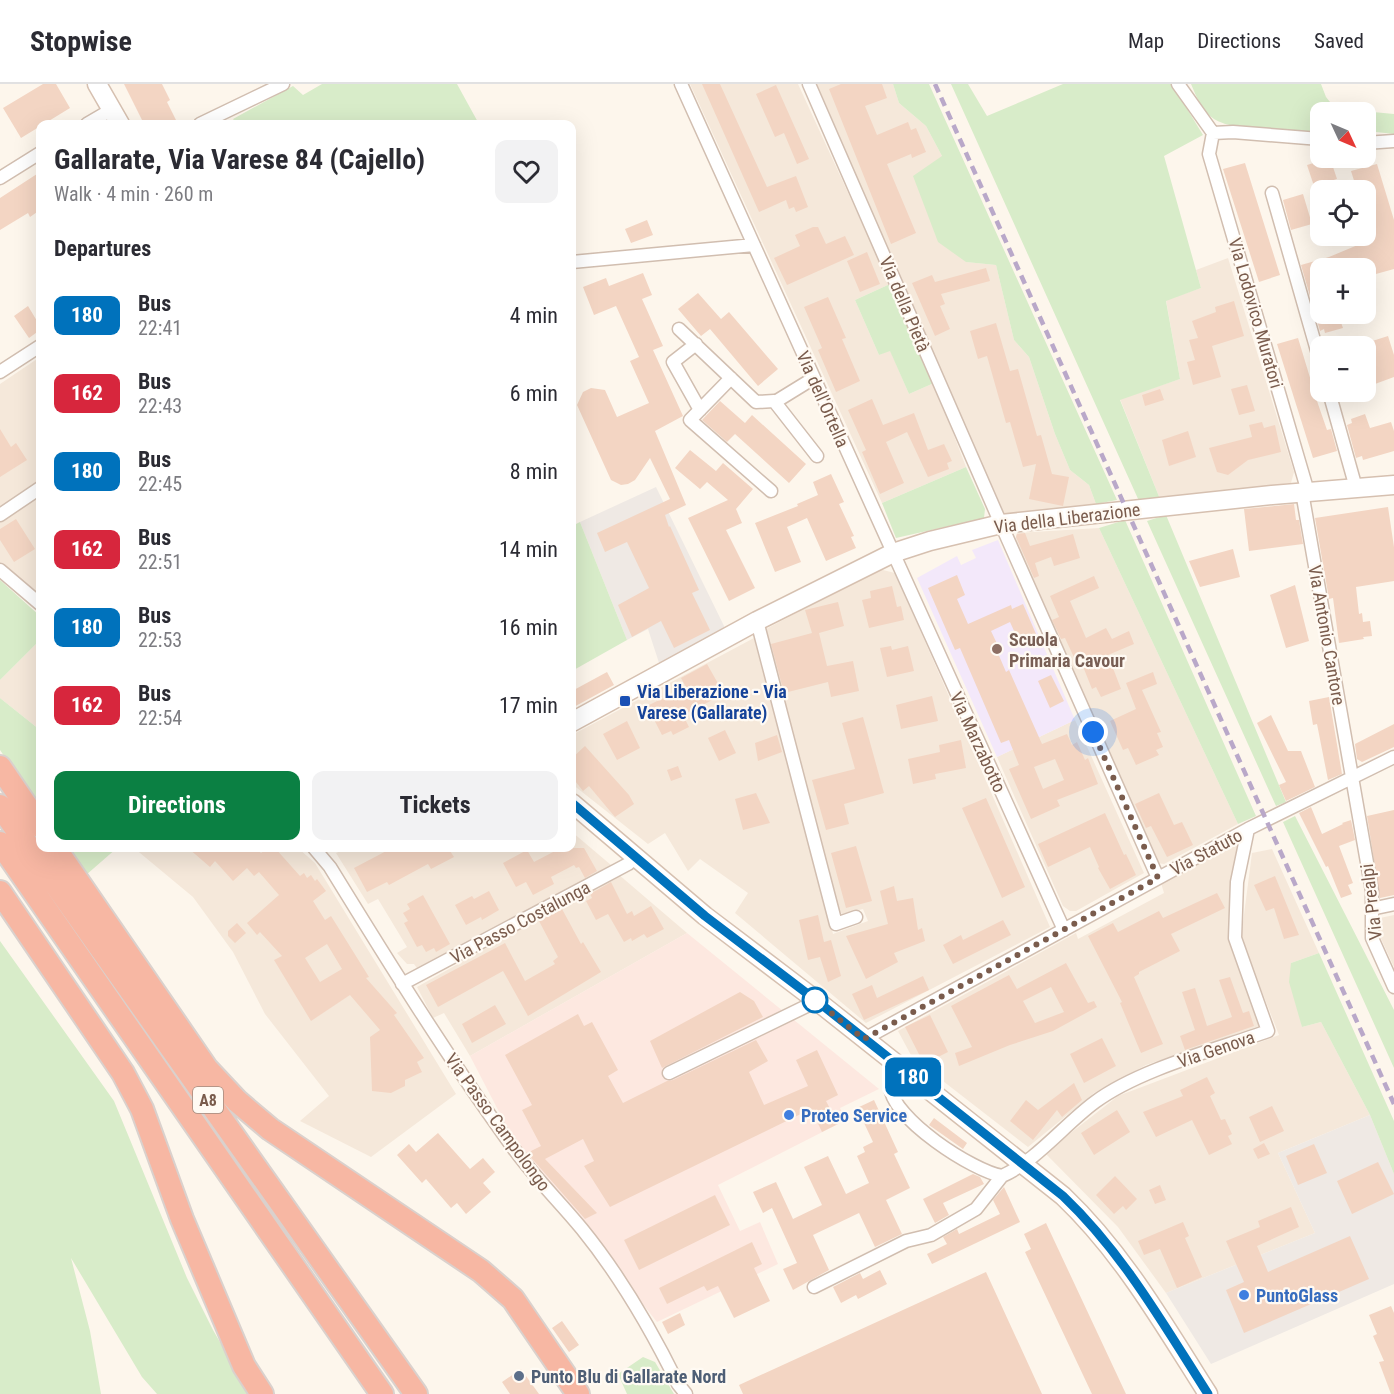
<!DOCTYPE html>
<meta charset="utf-8">
<style>
:root{--surface:#fff;--page:#f2f2f3;--text:#2b2b33;--muted:#7c7c81;--line:#e1e1e2;--accent:#0b8043}
body{margin:0;font-family:"Roboto Condensed",sans-serif;background:var(--page);color:var(--text);height:100vh;display:flex;flex-direction:column;font-size:22px;white-space:nowrap}
*{box-sizing:border-box;margin:0}
p{font-size:20px;color:var(--muted)}
.icon{flex:none;width:33px;height:33px;fill:none;stroke:currentColor;stroke-width:2;stroke-linecap:round;stroke-linejoin:round}
.map{position:relative;flex:1;overflow:hidden}
.drawer{position:absolute;left:36px;top:36px;width:540px;height:732px;display:flex;flex-direction:column;background:var(--surface);border-radius:12px;box-shadow:0 6px 24px #0002}
.drawer>*{flex:none}
.badge{padding:0 12px;border-radius:9px;font-size:21px;line-height:39px}
.needle{width:39px;rotate:134deg}
.controls{position:absolute;left:1310px;top:18px;display:grid;gap:12px}
.controls a{display:grid;place-items:center;width:66px;height:66px;border-radius:12px;background:var(--surface);box-shadow:0 6px 24px #0002;font-size:30px}
.you{position:absolute;width:30px;height:30px;margin:-15px;border:4px solid #fff;border-radius:50%;background:#1a73e8;box-shadow:0 0 0 9px #1a73e833}
.map>.badge{position:absolute;translate:-50% -50%;box-shadow:0 0 0 3px #fff}
h2{padding:0 18px;font-size:22px;line-height:54px}
.round{display:grid;place-items:center;flex:none;width:63px;height:63px;border-radius:12px;background:var(--page)}
.headline{display:flex;align-items:center;justify-content:space-between;height:102px;padding:0 18px}
h1{font-size:28px;font-weight:700;line-height:45px}
.action{display:flex;gap:12px;margin-top:auto;padding:12px 18px}
.action a{flex:1;height:69px;border-radius:12px;background:var(--accent);color:#fff;font-size:24px;font-weight:700;line-height:69px;text-align:center}
.action a+a{background:var(--page);color:var(--text)}
ul{padding:0;list-style:none}
li{display:flex;align-items:center;gap:18px;height:78px;padding:0 18px}
li div{flex:1}
li b{display:block;font-size:22px}
li em{font-style:normal}
li .badge{min-width:66px;font-weight:700;text-align:center}
header{display:flex;align-items:center;gap:36px;box-sizing:border-box;height:84px;padding:0 30px;background:var(--surface);border-bottom:2px solid var(--line)}
header strong{font-size:28px}
nav{display:flex;gap:33px;margin-inline-start:auto;font-size:21px}
.map>svg:first-child{display:block}
.residential{fill:#f5e8da}
.commercial{fill:#fde8e0}
.industrial{fill:#efe9e4}
.education{fill:#f3e8fa}
.green{fill:#d8ecc9}
.building{fill:#f3d5c3;fill-rule:evenodd}
.lines{fill:none;stroke-linecap:round;stroke-linejoin:round}
.street-casing{stroke:#d1beb0;stroke-width:15}
.secondary-casing{stroke:#d6c0b0;stroke-width:21}
.highway-casing{stroke:#dad1cd;stroke-width:26}
.street{stroke:#fff;stroke-width:12}
.secondary{stroke:#fff;stroke-width:18}
.highway{stroke:#f7b7a3;stroke-width:22}
.rail{stroke:#b9a8c9;stroke-width:4.5;stroke-dasharray:9 6;stroke-linecap:butt}
.line-casing{stroke:#fff;stroke-width:14}
.line{stroke:#0072bc;stroke-width:9}
.walk{stroke:#7a5c4d;stroke-width:6;stroke-dasharray:0 10.8}
.education-dot{fill:#8d6e63;stroke:#fffaf3;stroke-width:2}
.transit-dot{fill:#1a4fb4;stroke:#fffaf3;stroke-width:2}
.stop-dot{fill:#fff;stroke:#0072bc;stroke-width:3}
.shop-dot{fill:#3f7fe0;stroke:#fffaf3;stroke-width:2}
.service-dot{fill:#5c6f8a;stroke:#fffaf3;stroke-width:2}
.labels{text-anchor:middle;dominant-baseline:central;stroke-width:4.5;stroke-linejoin:round;paint-order:stroke}
.shield{fill:#fffaf3;stroke:#a28b7f;stroke-width:1.5}
.shield-label{font-size:16px;font-weight:bold;fill:#7a5c4d}
.street-label{font-size:18px;fill:#7a5c4d;stroke:#fffaf3}
.education-label{font-size:18px;font-weight:bold;fill:#785e54;stroke:#fffaf3;text-anchor:start}
.transit-label{font-size:18px;font-weight:bold;fill:#164399;stroke:#fffaf3;text-anchor:start}
.shop-label{font-size:18px;font-weight:bold;fill:#366cbe;stroke:#fffaf3;text-anchor:start}
.service-label{font-size:18px;font-weight:bold;fill:#4e5e75;stroke:#fffaf3;text-anchor:start}
</style>
<header>
<strong>Stopwise</strong>
<nav><a>Map</a><a>Directions</a><a>Saved</a></nav>
</header>
<div class="map">
<svg width="1394" height="1310" viewBox="0 0 1394 1310">
<rect width="100%" height="100%" fill="#fdf6ec"/>
<path class="residential" d="M690,0H798L890,200L855,216L879,271L890,266L909,310L934,299L966,383L882,419Z
M817,0H893L899,19L926,42L942,72L966,178L996,181L1014,256L1029,273L1055,350L1070,386L1089,401L1096,420L1004,435Z
M1228,174L1294,388L1291,399L1160,415L1120,315L1180,295L1166,216L1201,204L1196,186Z
M40,273V512L0,479V300Z
M1099,444L1238,740L1164,780L1157,779L1015,456L1017,449Z
M879,485L895,489L1050,843L866,939L735,829L748,809L700,775L688,787L665,749L648,760L572,700V651L754,554L833,850L868,837L863,825L842,830L839,826L766,545Z
M40,556V646L0,614V596Z
M1075,636L1144,789L1076,827H1070L1063,822L997,673Z
M572,748L611,781L419,887L414,880H407L397,869L407,863L378,815L368,820L336,769L348,764H572Z
M1239,759L1229,857L1259,942L1146,981L1094,1009L1028,1063L912,973L898,947L1076,849L1078,855L1164,809L1161,799Z
M134,764H298L315,779L456,1010L371,1073L300,1037L329,1012L265,930L233,868L193,813Z
M1272,765L1319,869L1291,879L1302,943L1321,938L1370,1031L1278,1069L1315,1149L1166,1209L1118,1143L1045,1069L1118,1012L1279,951L1241,854L1252,769Z
M618,790L687,849L470,972L444,929L433,934L417,903Z
M1394,831V883L1377,846L1376,841L1380,834Z"/>
<path class="commercial" d="M687,849L879,1005L840,1024L846,1036L718,1101L740,1147L760,1138L778,1180L657,1238L585,1147L522,1072L470,972Z"/>
<path class="industrial" d="M656,403L725,544L660,582L648,545L627,556L580,438Z
M1370,1031L1394,1090V1200L1211,1280L1166,1209L1315,1149L1278,1069Z"/>
<path class="education" d="M998,456L1075,636L997,673L917,494L957,472L961,481L976,474L972,466Z"/>
<path class="green" d="M322,0H457L479,40H237L233,35L293,2L303,11Z
M893,0H929L1117,416L1096,420L1089,401L1070,386L1055,350L1029,273L1014,256L996,181L966,178L938,158L913,92L942,72L926,42L899,19Z
M951,0H968L987,32L1063,0H1172L1203,51L1164,72L1201,204L1166,217L1180,295L1120,316L1160,415L1139,417Z
M1191,0H1321L1326,13L1338,28H1320V49C1295,47 1234,48 1214,35C1202,27 1196,12 1191,0Z
M1373,28L1394,30V50L1376,48L1365,33V29Z
M890,200L934,299L909,310L890,267L879,271L855,216Z
M966,383L985,425L984,434L896,454L882,419Z
M1166,431L1286,718L1276,722L1147,437Z
M1125,436L1256,732L1238,740L1099,444Z
M580,438L627,556L572,587V442Z
M0,496L40,532V556L0,596Z
M0,614L40,646V725L0,666Z
M1295,732L1394,926V984L1283,738Z
M67,764H117L86,791Z
M0,857L114,1017L187,1194L213,1246L250,1310H157L142,1293L71,1174L90,1247L101,1310H0Z
M1319,869L1394,1037V1090L1370,1031L1321,938L1302,943L1289,898L1291,879Z
M643,1273L655,1278L674,1310H627L618,1290Z"/>
<path class="building" d="M43,0H56L70,24L21,54L3,24Z
M124,0H162L170,16L167,18L176,36L167,40H144Z
M702,0H720L767,103L796,92L808,123L796,128L794,123L789,125L786,116L759,128Z
M841,0H882L887,14L865,22L877,51L908,38L911,46L916,44L926,68L912,74L911,70L887,80L916,149L891,160L829,5Z
M776,1L809,75L797,80L784,49L775,53L756,10Z
M1330,74L1337,95L1314,102L1307,81Z
M1245,79L1280,191L1259,198L1223,85Z
M1377,80L1394,136V185L1365,193V184H1320V230H1338L1343,244L1325,249L1324,245L1320,247L1301,181L1329,173L1365,158V106H1357L1351,87Z
M40,88V126L30,133L28,129L0,146V114Z
M1303,110L1312,140L1291,146L1283,116Z
M647,136L653,151L631,159L625,145Z
M813,143H818L826,160L845,152L854,171L787,201L774,174L800,162L795,151Z
M867,168L880,200L860,208L847,177Z
M986,184L990,197L941,210L945,220L940,222L950,245L935,252L912,199L932,191L935,198Z
M643,189L652,211L642,215L663,262L653,266L683,332L655,347L686,421L665,431L669,443L670,442L699,506L692,509L710,546L674,564L661,537L632,553L618,521L649,504L627,458L605,468L597,449L670,415L650,374L635,396L628,400L621,401L611,396L577,321L583,308L591,304L605,306L617,333L649,319L630,277L639,273L616,222L594,231L583,203L606,194L609,202Z
M698,209L721,235L729,228L778,285L758,302L710,245L701,252L678,225Z
M828,213L846,254L842,255L860,297L836,308L818,266L822,264L804,223Z
M1234,217L1244,252L1212,262L1221,293L1193,301L1187,278L1195,276L1189,256L1198,254L1192,237L1216,228L1215,223Z
M28,222L40,242V246L29,254L14,232Z
M996,239L1010,287L1018,285L1037,352L1041,351L1052,390L1069,393L1063,422L1029,415L1036,380L1023,383L1010,338L1006,339L987,272L978,275L970,247Z
M1388,252L1394,271V293L1375,300L1365,262L1363,260Z
M1298,254L1318,320L1327,346L1331,345L1337,367L1313,374L1277,260Z
M1247,301L1255,327L1239,331L1231,305Z
M1160,305L1164,316L1145,322L1142,311Z
M872,315L883,341L914,329L928,366L944,360L952,377L947,379L949,385L928,393L907,348L886,358L904,399L880,410L862,368L866,366L848,326Z
M720,317L745,339L752,331L806,380L789,399L735,350L727,358L702,336Z
M1365,330L1370,344L1391,338L1394,347V367L1363,376L1362,372L1356,374L1347,341L1352,339L1351,335Z
M1262,338L1264,344L1275,341L1281,368L1248,376L1228,391L1217,388L1209,364L1252,353L1249,341Z
M0,345L11,363L16,359L27,376L0,393Z
M1188,347L1196,373L1169,382L1162,356Z
M690,366L716,387L723,379L753,405L736,425L742,439L726,446L755,504L729,517L688,434L728,416L707,398L700,405L675,384Z
M831,390L844,418L839,420L854,452L851,453L856,464L826,477L807,434L787,443L801,478L775,488L755,439L798,422L797,420L818,411L813,398Z
M1294,420L1296,436H1299L1303,460L1249,467L1244,425Z
M1388,423L1394,463V497L1356,503L1359,530L1362,529L1363,538L1370,537L1372,552L1363,553L1364,555L1339,559L1333,514L1329,515L1315,434Z
M16,435L35,465L14,478L0,456V445Z
M1025,449L1030,462L1073,450L1080,474L1054,482L1051,473L1035,479L1039,492L1034,494L1016,453L1017,450Z
M1233,465L1240,493L1200,503L1189,477Z
M957,491L965,511L957,515L968,540L1011,521L1012,525L1023,520L1036,550L1019,558L1010,538L991,547L1000,566L997,567L1006,588L1009,586L1042,660L1067,650L1072,661L1077,658L1085,676L1088,674L1098,700L1057,716L1060,722L1031,735L1009,685L1019,681L1009,656L1001,659L960,564L955,566L928,504ZM1055,675L1064,696L1043,705L1034,683Z
M1094,492L1099,504L1070,517L1086,554L1106,544L1112,555L1129,547L1134,560L1108,571L1121,605L1101,613L1096,603L1092,605L1082,580L1078,582L1065,554L1061,555L1052,536L1059,533L1050,512Z
M1295,501L1309,557L1286,564L1270,511Z
M892,502L897,523L901,522L904,536L869,544L862,516L871,514L870,507Z
M838,518L844,542L819,549L827,582L853,577L859,607L831,613L828,598L784,609L771,560L812,549L805,526Z
M891,562L892,566L908,562L914,587L887,593L880,564Z
M707,580L724,610L683,631L689,643L673,651L671,647L662,651L647,622L686,603L681,594Z
M607,588L614,601L572,624V607Z
M1153,588L1157,600L1142,606L1161,648L1157,649L1163,663L1156,666L1159,671L1136,681L1128,664L1123,666L1110,637L1136,625L1126,599Z
M1051,591L1064,617L1050,624L1038,597Z
M932,612L938,637L901,645L896,621Z
M1329,613L1342,690L1328,696L1317,640L1313,641L1309,617Z
M1271,631L1288,667H1301L1315,703L1286,717L1279,701L1286,698L1257,639Z
M863,633L884,709L844,720L849,740L826,746L812,696L855,685L842,639Z
M627,637L640,664L617,676L603,650Z
M1394,640V663L1362,678L1357,675L1355,660Z
M725,646L736,669L719,677L708,654Z
M777,651L782,668L758,677L755,659Z
M961,656L966,684L935,690L936,695L913,700L908,675L940,668L939,661Z
M585,662L629,711L634,720L615,733L589,702L583,707L572,693V674Z
M678,682L682,693L671,697L667,686Z
M756,709L770,739L743,746L735,715Z
M1159,709L1174,741L1182,738L1193,761L1167,773L1151,742L1146,744L1135,720Z
M986,714L1025,803L1002,814L962,724Z
M1311,723L1322,750L1343,740L1342,739L1351,736L1355,756L1339,762L1353,799L1348,801L1352,810L1341,814L1328,782L1326,783L1299,729Z
M1394,726V811L1380,814L1367,732Z
M1105,729L1124,771L1126,770L1136,791L1110,805L1098,784L1099,783L1090,763L1048,783L1038,760Z
M856,762L872,817L846,824L831,769Z
M188,764H256L261,769L268,764H275L300,792L304,789L307,794L311,791L315,797L317,795L326,807L313,817L325,836L331,832L369,893L366,894L397,929L394,931L424,974L417,978L422,988L405,996V1002L391,1009L372,1007L370,953L380,946L350,911L311,937L274,876L282,872L260,848L257,851L247,839L279,811L259,788L254,792L247,784L233,797L215,777L210,783ZM327,860L342,885L320,898L305,874Z
M392,764H448L454,773L431,785L428,780L389,801L387,798L367,808L354,784Z
M553,764H584L597,787L585,794L579,783L576,784L574,781L551,793L554,800L533,811L526,798L516,803L503,779L527,766L534,778L555,767Z
M1275,792L1299,851L1284,855L1274,824L1266,827L1254,801Z
M611,798L627,830L632,827L634,832L651,822L664,845L647,854L644,850L632,857L631,854L624,858L608,830L596,836L586,817L592,814L590,810Z
M894,802L897,817L913,814L918,846L922,844L925,857L894,869L898,878L866,895L846,852L888,840L880,807Z
M489,807L499,826L482,836L481,833L466,841L455,821L472,812L474,815Z
M1217,809L1225,824L1171,850L1180,867L1139,888V890L1134,893L1163,960L1141,969L1120,919L1122,918L1088,852L1113,839L1118,848L1159,827L1163,834Z
M423,811L450,860L436,868L434,864L426,868L422,861L417,863L404,839L408,837L403,829L410,825L407,820Z
M562,825L581,860L583,858L601,888L528,932L503,887L438,923L426,901L505,859L525,897L555,880L553,877L558,873L539,837Z
M818,831L824,858L831,856L841,892L828,898L820,873L808,876L799,836Z
M1003,836L1011,851L953,880L943,861L961,851L963,856Z
M237,839L246,849L235,859L228,852V847Z
M1066,879L1088,919L1094,917L1097,923L1053,947L1010,961L959,982L955,969L972,963L951,922L1009,891L1017,905ZM1051,903L1064,928L1035,939L1023,917Z
M923,892L929,906L864,936L852,910L872,901L877,914Z
M1230,893L1243,929L1249,927L1254,942L1185,966L1180,952L1195,946L1182,908L1195,904L1207,942L1232,933L1219,896Z
M740,908L754,917L763,933L662,984L650,957Z
M495,921L506,940L472,959L462,940Z
M578,930L584,942L592,938L618,986L608,992L623,1019L667,997L673,996L756,956L768,977L749,988L764,1021L808,1002L796,976L817,966L838,1011L826,1017L838,1040L822,1048L811,1025L610,1123L584,1082L594,1077L583,1055L545,1075L597,1129L585,1135L527,1069L541,1062L522,1026L532,1021L505,971Z
M930,931L948,968L924,980L905,943Z
M1102,954L1116,982L1084,999L1070,970Z
M1207,993L1215,1009L1210,1012L1221,1036L1225,1035L1232,1050L1228,1052L1232,1060L1209,1071L1192,1036L1156,1053L1143,1028L1183,1012L1180,1006Z
M1074,999L1082,1016L1062,1033L1057,1026L1033,1056L1010,1037L1026,1016L1038,1026Z
M874,1016L898,1068L894,1070L910,1104L886,1116L902,1150L875,1163L859,1129L813,1151L829,1186L793,1206L783,1185L797,1179L772,1124L763,1129L753,1108L776,1098L793,1135L822,1121L804,1083L828,1072L846,1110L869,1099L857,1072L865,1068L863,1063L873,1058L857,1024Z
M1272,1022L1284,1047L1260,1058L1249,1033Z
M1117,1026L1130,1048L1094,1071L1081,1049Z
M934,1034L967,1059L963,1065L929,1041Z
M438,1049L470,1085L483,1074L495,1088L483,1099L491,1108L466,1130L457,1119L451,1124L426,1095L422,1099L397,1071L409,1060L416,1068Z
M1264,1059L1270,1070L1258,1075L1253,1065Z
M1314,1060L1327,1089L1298,1101L1286,1072Z
M1378,1078L1394,1110L1352,1130L1337,1097Z
M973,1090L980,1093L984,1100L943,1119L949,1131L935,1139L923,1115Z
M1115,1092L1137,1115L1126,1126L1123,1122L1114,1130L1096,1111Z
M1160,1101L1166,1116L1155,1120L1149,1106Z
M1004,1103L1020,1138L932,1180L927,1170L947,1160L943,1153L957,1145L959,1150L1000,1130L993,1116Z
M715,1111L730,1141L639,1186L624,1156Z
M1291,1123L1299,1143L1257,1162L1268,1188L1350,1152L1369,1195L1244,1249L1226,1206L1244,1198L1226,1157L1260,1143L1258,1137Z
M1183,1138L1189,1152L1185,1154L1202,1193L1177,1204L1160,1165L1144,1171L1138,1157Z
M1046,1139L1126,1310H1092L1025,1168L1031,1165L1024,1150Z
M752,1158L762,1180L754,1184L770,1217L734,1234L718,1202L707,1207L704,1202L667,1220L659,1204Z
M880,1186L887,1200L858,1215L856,1211L841,1219L833,1203L860,1189L863,1195Z
M986,1188L1042,1310H743L739,1301Z
M1391,1222L1394,1229V1310H1391L1379,1278L1384,1277L1373,1252L1377,1250L1369,1231Z
M680,1229L685,1241L668,1250L662,1238Z
M562,1237L579,1261L569,1268L552,1244Z
M521,1285L539,1310H510L502,1298Z"/>
<g class="lines">
<g class="street-casing">
<path id="street" d="M681,0L1064,846
M809,0L1001,440L1158,794
M1178,0L1213,49L1233,48L1320,55
M87,40L111,26
M200,40L283,0
M1213,49L1209,70L1308,408
M1365,59L1394,57
M0,94L40,69
M1272,109L1320,277
M572,178L754,161
M679,245L756,318L774,317L817,372
M696,260L673,278L700,326
M0,288L40,262
M731,294L690,336L771,407
M1329,308L1356,404
M775,318L814,294
M1302,408L1372,807V854L1394,903
M0,431L40,404
M0,486L40,520
M757,537L836,840L856,833
M314,764L330,783C389,879 448,974 514,1065C535,1094 560,1118 582,1145C621,1193 651,1245 678,1300L686,1310
M1371,825L1394,820
M402,900L628,780L636,773
M864,955L1248,745L1394,673
M896,980C893,987 890,995 890,1002C892,1035 973,1087 1002,1092C1035,1078 1065,1040 1095,1018C1140,985 1215,966 1268,947L1235,854L1237,798L1248,745
M669,989L817,917
M814,1203L906,1157L931,1151L976,1125L1002,1092"/>
</g>
<g class="secondary-casing">
<path id="secondary" d="M97,0L120,40
M572,638L757,537L893,469L930,457L1001,440L1272,411L1394,401
M572,719L705,832L817,917L1063,1112C1123,1169 1164,1241 1208,1310"/>
</g>
<g class="highway-casing">
<path id="highway" d="M0,683L40,742
M0,722L416,1310
M0,759L382,1310
M55,764L207,985L237,1017L270,1045L481,1187L513,1215L578,1310
M0,808L123,989L142,1025L182,1135L244,1282L262,1310"/>
</g>
<use href="#street" class="street"/>
<use href="#secondary" class="secondary"/>
<use href="#highway" class="highway"/>
<path class="rail" d="M935,0L1394,1020"/>
</g>
<g class="lines">
<g class="line-casing">
<path id="line" d="M572,719L705,832L817,917L1063,1112C1123,1169 1164,1241 1208,1310"/>
</g>
<use href="#line" class="line"/>
<path class="walk" d="M815,916L864,955L1158,794L1093,648"/>
</g>
<circle class="education-dot" cx="997" cy="565" r="6"/>
<rect class="transit-dot" x="619" y="611" width="12" height="12" rx="3"/>
<circle class="stop-dot" cx="815" cy="916" r="12"/>
<g class="shop-dot">
<circle cx="789" cy="1031" r="6"/>
<circle cx="1244" cy="1211" r="6"/>
</g>
<circle class="service-dot" cx="519" cy="1292" r="6"/>
<g class="labels">
<rect class="shield" x="193" y="1003" width="30" height="26" rx="4.5"/>
<g class="shield-label">
<text x="208" y="1016">A8</text>
</g>
<g class="street-label">
<text transform="translate(905 220) rotate(67)">Via della Pietà</text>
<text transform="translate(1256 229) rotate(74)">Via Lodovico Muratori</text>
<text transform="translate(823 315) rotate(66)">Via dell'Ortella</text>
<text transform="translate(1067 434) rotate(-7)">Via della Liberazione</text>
<text transform="translate(1327 551) rotate(80)">Via Antonio Cantore</text>
<text transform="translate(978 658) rotate(65)">Via Marzabotto</text>
<text transform="translate(1206 768) rotate(-28)">Via Statuto</text>
<text transform="translate(1371 818) rotate(-97)">Via Prealpi</text>
<text transform="translate(520 838) rotate(-28)">Via Passo Costalunga</text>
<text transform="translate(1216 965) rotate(-19)">Via Genova</text>
<text transform="translate(498 1038) rotate(54)">Via Passo Campolongo</text>
</g>
<g class="education-label">
<text x="1009" y="555">Scuola<tspan x="1009" dy="21">Primaria Cavour</tspan></text>
</g>
<g class="transit-label">
<text x="637" y="607">Via Liberazione - Via<tspan x="637" dy="21">Varese (Gallarate)</tspan></text>
</g>
<g class="shop-label">
<text x="801" y="1031">Proteo Service</text>
<text x="1256" y="1211">PuntoGlass</text>
</g>
<g class="service-label">
<text x="531" y="1292">Punto Blu di Gallarate Nord</text>
</g>
</g>
</svg>
<div class="controls">
<a><svg class="needle" viewBox="-14 -14 28 28"><path d="M0-13l5 13h-10z" fill="#e53935"/><path d="M0 13l5-13h-10z" fill="#7c7c81"/></svg></a>
<a><svg class="icon" aria-label="locate" viewBox="0 0 24 24"><circle cx="12" cy="12" r="6"/><path d="M12 2v4M12 18v4M2 12h4M18 12h4"/></svg></a>
<a>+</a>
<a>−</a>
</div>
<div class="you" style="left:1093px;top:648px"></div>
<b class="badge" style="left:913px;top:993px;background:#0072bc;color:#fff">180</b>
<section class="drawer">
<div class="headline"><div><h1>Gallarate, Via Varese 84 (Cajello)</h1><p>Walk · 4 min · 260 m</p></div><a class="round"><svg class="icon" aria-label="heart" viewBox="0 0 24 24"><path d="M12 20l-8-8c-3-5 5-10 8-4 3-6 11-1 8 4z"/></svg></a></div>
<h2>Departures</h2>
<ul>
<li><span class="badge" style="background:#0072bc;color:#fff">180</span><div><b>Bus</b><p>22:41</p></div><em>4 min</em></li>
<li><span class="badge" style="background:#d7263d;color:#fff">162</span><div><b>Bus</b><p>22:43</p></div><em>6 min</em></li>
<li><span class="badge" style="background:#0072bc;color:#fff">180</span><div><b>Bus</b><p>22:45</p></div><em>8 min</em></li>
<li><span class="badge" style="background:#d7263d;color:#fff">162</span><div><b>Bus</b><p>22:51</p></div><em>14 min</em></li>
<li><span class="badge" style="background:#0072bc;color:#fff">180</span><div><b>Bus</b><p>22:53</p></div><em>16 min</em></li>
<li><span class="badge" style="background:#d7263d;color:#fff">162</span><div><b>Bus</b><p>22:54</p></div><em>17 min</em></li>
</ul>
<div class="action"><a>Directions</a><a>Tickets</a></div>
</section>
</div>
